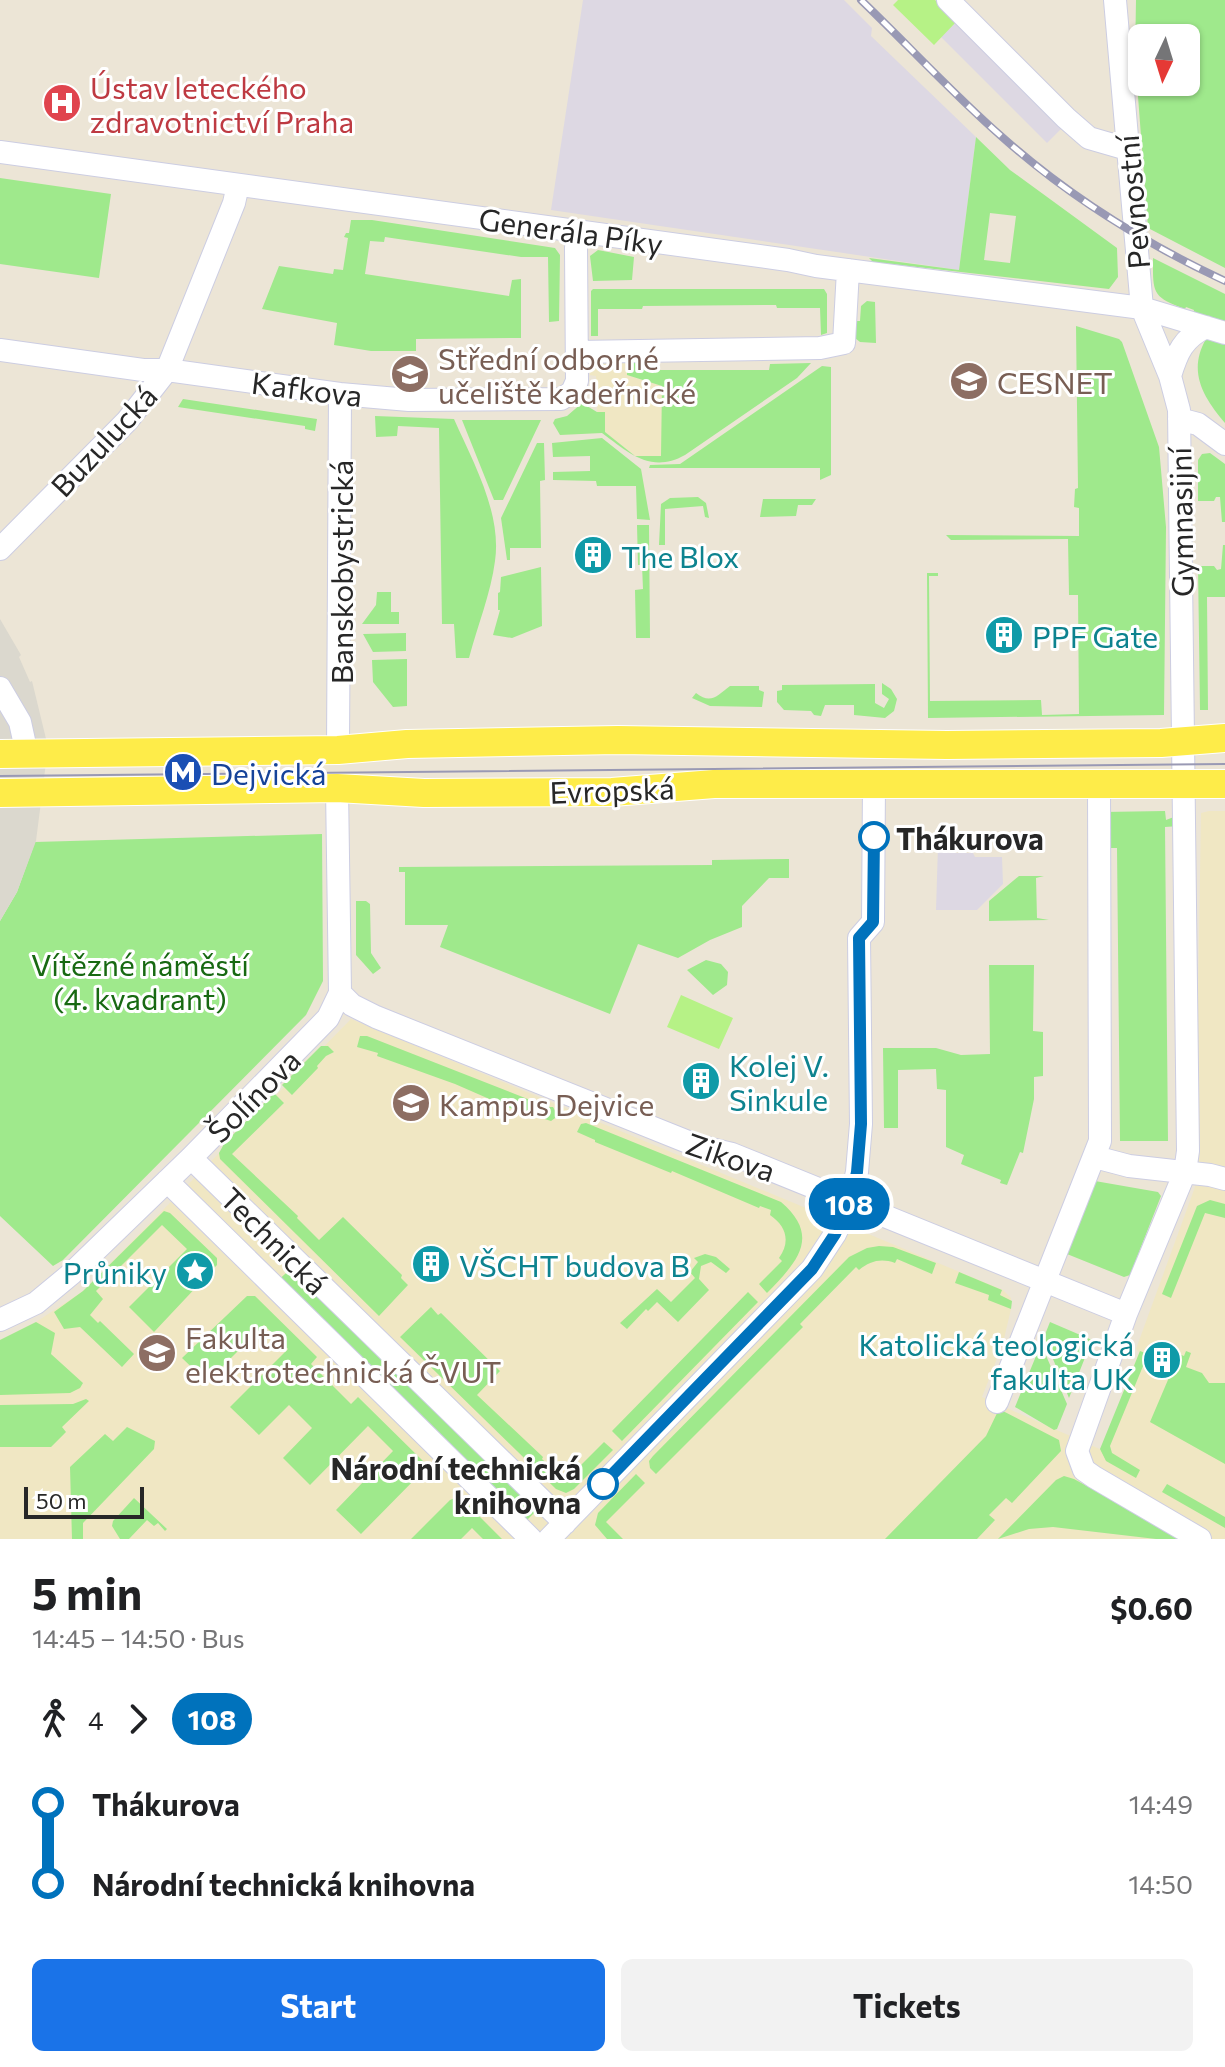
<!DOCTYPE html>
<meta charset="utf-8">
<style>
:root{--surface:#fff;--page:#f2f2f2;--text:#202124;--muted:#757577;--accent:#1a73e8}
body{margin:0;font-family:Commissioner,sans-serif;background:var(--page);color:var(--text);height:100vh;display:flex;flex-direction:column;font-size:30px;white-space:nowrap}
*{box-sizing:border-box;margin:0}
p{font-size:26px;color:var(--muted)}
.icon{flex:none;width:44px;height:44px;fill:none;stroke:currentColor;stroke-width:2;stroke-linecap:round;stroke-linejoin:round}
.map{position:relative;height:1539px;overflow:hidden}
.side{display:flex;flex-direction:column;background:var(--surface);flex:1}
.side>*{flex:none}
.badge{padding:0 16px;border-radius:26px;font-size:28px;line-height:52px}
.needle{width:52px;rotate:184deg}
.buttons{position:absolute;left:1128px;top:24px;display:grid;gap:16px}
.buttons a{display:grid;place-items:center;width:72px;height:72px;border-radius:12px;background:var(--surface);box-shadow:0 2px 6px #0004;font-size:40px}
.scale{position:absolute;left:24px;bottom:20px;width:120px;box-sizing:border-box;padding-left:8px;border:4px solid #272727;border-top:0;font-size:22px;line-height:28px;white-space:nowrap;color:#272727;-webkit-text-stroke:6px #fff;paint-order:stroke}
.map>.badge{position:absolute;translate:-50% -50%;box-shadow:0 0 0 4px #fff}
.legs{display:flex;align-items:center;gap:12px;height:88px;padding:0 32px;font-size:26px}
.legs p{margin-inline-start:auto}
.summary{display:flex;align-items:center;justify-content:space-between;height:136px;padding:0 32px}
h1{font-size:44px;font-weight:700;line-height:60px}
.primary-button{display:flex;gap:16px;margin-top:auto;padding:16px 32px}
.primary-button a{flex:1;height:92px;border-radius:12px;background:var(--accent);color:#fff;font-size:32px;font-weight:700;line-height:92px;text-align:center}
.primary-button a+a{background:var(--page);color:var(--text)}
ul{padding:0 32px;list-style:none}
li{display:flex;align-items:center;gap:28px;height:80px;font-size:30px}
li i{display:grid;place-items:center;width:12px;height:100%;margin:0 10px;background:currentColor}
li i::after{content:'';width:20px;height:20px;margin:-10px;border:6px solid;border-radius:50%;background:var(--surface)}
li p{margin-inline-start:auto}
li:first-child i{background:linear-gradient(#0000 50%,currentColor 0)}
li:last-child i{background:linear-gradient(currentColor 50%,#0000 0)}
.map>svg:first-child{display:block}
.industrial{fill:#ddd8e3}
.education{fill:#f0e7c3}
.green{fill:#9fe98c;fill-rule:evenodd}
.pitch{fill:#b6f286}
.plaza{fill:#dbd8ce}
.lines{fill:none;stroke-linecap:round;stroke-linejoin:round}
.minor-casing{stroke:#cccde2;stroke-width:24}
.major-casing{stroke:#fff;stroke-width:30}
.minor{stroke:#fff;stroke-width:22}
.major{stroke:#feec49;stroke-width:28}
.tram{stroke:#9999b4;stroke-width:2}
.rail-casing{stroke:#9999b4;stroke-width:8}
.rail{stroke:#fff;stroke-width:5;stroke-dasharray:15;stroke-linecap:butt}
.line-1-casing{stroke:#fff;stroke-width:18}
.line-1{stroke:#0072bc;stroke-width:12}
.stop-1-dot{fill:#fff;stroke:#0072bc;stroke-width:4}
.labels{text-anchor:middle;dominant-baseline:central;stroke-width:6;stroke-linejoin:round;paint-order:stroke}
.health-label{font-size:30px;fill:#be3a42;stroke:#fff;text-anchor:start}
.street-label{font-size:30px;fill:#272727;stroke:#fff}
.education-label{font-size:30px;fill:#785e54;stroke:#fff;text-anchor:start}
.culture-label{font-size:30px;fill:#0d838f;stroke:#fff;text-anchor:start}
.transit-label{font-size:30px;fill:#164399;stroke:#fff;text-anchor:start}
.stop-label{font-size:30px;font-weight:bold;fill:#272727;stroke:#fff;text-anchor:start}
.park-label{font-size:30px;fill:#186912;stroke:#fff}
</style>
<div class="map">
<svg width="1225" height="1539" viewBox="0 0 1225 1539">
<rect width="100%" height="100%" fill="#ece5d6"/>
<path class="industrial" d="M583,0H844L872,28L871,36L976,137L959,270L551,210Z
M957,21L1064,126L1047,143L941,37Z
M938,846H945V850L950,853H973L975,857H1002L1003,884L977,910H936Z"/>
<path class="education" d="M590,361H627V375L662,386V456H635L605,432V412H597L596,376L590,375Z
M1209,811H1225V1539H0V1340L36,1322L83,1291L351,1019L1003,1290L1011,1298V1309L1003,1343L982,1397L1102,1450L1139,1352L1136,1349L1195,1187L1201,813Z"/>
<path class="green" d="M1136,0H1225V268L1148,228L1135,57ZM1142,38H1186V82H1142Z
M976,137L1010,170L1117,248L1118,277L1109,289L873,262L869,258L959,270ZM990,213L1016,216L1010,263L984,260Z
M0,178L111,194L99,278L0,264Z
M351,220H372L555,248L560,255L559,321L549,322L548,257H521L385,237L384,242L370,241L365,274L509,296L512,280L521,279V338L416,339V351H371L334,345L337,323L262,309L279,266L333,274L334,269L343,270L348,238L344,237L346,233H349Z
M598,250L634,257L632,280L593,281L590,256Z
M1153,258L1225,294V326L1193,315L1194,310L1186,307L1185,309C1151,297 1153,292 1153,258Z
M593,289H824L827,294V333L821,335L820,308H777L776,305L643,306L642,309H598V336H591V291Z
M867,301L875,302L876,343L860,342L855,338L854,321H860L861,306Z
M1076,326L1119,339L1122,342L1159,447L1166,527L1164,715L928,718L927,573H938V576H929L930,701L1041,700L1042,715L1079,714L1078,595H1069L1068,539L951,540L946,535L1079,536V508L1074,507L1075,489L1078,488Z
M1211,338L1225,343V423C1204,398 1187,372 1206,339Z
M648,358L649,370H769L770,364L811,363L797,378L685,455C651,474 629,453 602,433L560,435L553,423L555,419L567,416L582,403L597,412H605V432L635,456H661L662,386L627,375V361Z
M822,366L831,367V475L820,480V468H649L650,465L680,464Z
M183,399L317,419L315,431L305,429V426L178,407Z
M375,416L454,419C473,462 502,513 495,561C491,593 477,627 469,658H456L454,624H442L439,428L398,426L397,436L376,437Z
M462,420H541L503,500H494Z
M602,438L641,469L650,520L637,519L636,486H597L596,481L553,480V472L590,471V456L553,457L552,443Z
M537,443H544L545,480L540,481L541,548H510V560H507L501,518Z
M1210,453L1225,464V522H1222L1220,497H1216L1214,501H1198V460L1202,454Z
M698,497L706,503L709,518L705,517L703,506L665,509V545H659L661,504L670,498Z
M763,499H816L812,505H798L796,516L760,517Z
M637,525H649L650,638H636L635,590L643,589L642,565H638Z
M1223,545H1225V597H1207L1208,710H1200L1198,566H1214L1217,570L1221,569Z
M541,567L542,626L512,638L493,635L500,610H498V593L500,592L501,577Z
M377,592H391V612H399V624H362L376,605Z
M406,633V651L373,652L363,634Z
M407,659V706L393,707L373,682L372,660Z
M882,683L891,689L897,699L894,711L885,718L854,715V705H825L821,716L814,715L811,711L784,710L777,702V691L782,690V685L875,684V703L884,708L889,699L882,694Z
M730,686H759V690L764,692L762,707L710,706L692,698L696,693C711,705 718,695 730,686Z
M1165,811L1166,820L1179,815V826L1165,827L1168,1141H1120L1117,848H1103V812Z
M322,834L323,981L306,1015L63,1260L53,1266L0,1216V921L17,892L35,842Z
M789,859V878H769L742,906V927L710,940L678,958L638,944L610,1014L440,947L448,925H405V872H399V867L712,865V860Z
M1019,876H1044L1036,878L1037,918L1049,920L989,921V901Z
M356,901H366L370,904L371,953L381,968L373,974L356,955Z
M706,960L721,964L728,972L727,985L713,995L687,970Z
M989,965H1034L1033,1031L1043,1032V1076L1034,1077V1099L1023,1153L1020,1152L1007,1185L1000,1183L1001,1180L961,1164L964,1155L946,1147V1090L937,1089L936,1069L898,1070V1128H884L883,1048H936L961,1055L990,1054Z
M360,1036H367L548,1107H553L558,1116L551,1121L532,1115L531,1117L455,1084L377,1056L378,1053L357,1047Z
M321,1046H328L334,1052L326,1056L317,1066L318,1068L292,1095L282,1085Z
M274,1093L284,1103L232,1154L298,1216L297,1218L319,1240L343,1217L402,1275L401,1278L408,1285L379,1316L220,1159L219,1153L224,1144Z
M586,1123L781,1202C822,1237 796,1263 767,1293L759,1284L782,1261L779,1258C791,1241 786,1226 770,1215L771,1210L760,1206L759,1208L672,1171L671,1173L595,1142V1140L577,1132L581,1124Z
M1095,1181L1158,1192L1161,1196L1130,1275L1124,1277L1067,1254Z
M1210,1200L1225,1204V1218L1205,1213L1171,1298L1162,1294L1197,1206Z
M164,1211L170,1213L217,1258V1265L154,1332L129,1307L187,1249L162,1225L96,1291L103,1299L90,1315L98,1323L100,1321L134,1354L122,1367L80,1327L64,1329L54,1312L83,1291Z
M879,1246L893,1247L936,1263L932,1274L897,1259L895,1263C881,1258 870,1261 859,1270L856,1267L800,1324L803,1327L656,1474L650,1468L649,1461L653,1456L849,1257L867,1248Z
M705,1254L716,1257L730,1269L726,1273L711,1262L701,1266L699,1279L709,1290L678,1322L657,1302L648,1311L646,1309L627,1329L620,1323L657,1289L671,1302L695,1278L690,1272L698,1262L694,1258Z
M294,1266L539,1508L523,1524L276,1282Z
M959,1272L1002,1290L1000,1295L1012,1301L1011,1309L988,1300L989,1295L955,1283Z
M748,1292L758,1302L622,1441L612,1431Z
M247,1296H255L317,1357L311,1364L351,1404L358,1397L424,1462L425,1467L422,1472L361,1534L336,1510L393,1451L368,1426L310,1485L283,1458L312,1428L289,1405L259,1435L230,1407L288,1349L264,1325L207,1382L182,1358Z
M431,1307L438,1315L441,1313L500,1371L477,1395L543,1457L542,1459L565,1481L604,1442L613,1450L574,1489L566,1493L556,1489L400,1337Z
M36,1322L55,1333L51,1354L83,1383L80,1388L70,1393L0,1395V1340Z
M1050,1322L1092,1340L1069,1398L1044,1337Z
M1041,1344L1067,1404L1057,1429L1054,1430L1015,1407Z
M1140,1351L1148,1354L1110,1446L1112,1453L1140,1470L1136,1478L1106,1461L1100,1449Z
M1186,1351L1191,1353L1186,1367L1202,1373L1209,1383H1225V1464L1150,1422L1179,1354L1184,1356Z
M86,1399L89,1401L62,1427L66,1432L51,1447H0V1405L73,1404Z
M999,1409L1059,1440L1061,1451L1012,1503L1006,1498L989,1515L995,1520L977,1539H885L986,1436Z
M127,1427L155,1441L154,1449L83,1523V1539H72L70,1467L105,1434L113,1441Z
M636,1474L645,1483L606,1522L623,1539H607L595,1525L598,1513Z
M1064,1476L1074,1479L1183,1539H1156L1053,1527L1029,1529L998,1539L1056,1480Z
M1167,1484L1225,1517V1528L1162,1492Z
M457,1497L461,1498L502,1539H483L472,1528L461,1539H411L450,1500Z
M134,1498L167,1529L165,1531L158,1523L154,1526L147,1520L129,1539H120L112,1526L113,1521Z"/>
<path class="pitch" d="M898,0H935L957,21L934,45L893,5Z
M681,995L733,1018L719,1049L667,1027Z"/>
<path class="plaza" d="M0,619L21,655L19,657L30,682L32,681L48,747L36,841L17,892L0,921Z"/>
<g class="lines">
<g class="minor-casing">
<path id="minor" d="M948,0L1066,118L1089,138L1127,149
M1115,0L1142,308L1170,376L1179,410L1188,1151L1185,1172L1126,1314L1077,1451L1084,1470L1094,1477L1200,1539
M0,152L788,260L816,266L1142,308L1225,333
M0,350L143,370H167L340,394L409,400L561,399L572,392L577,381L576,248L578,231
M577,352L820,348L844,343L848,270
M1170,376C1177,353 1183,338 1206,327
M1179,419L1198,424L1225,444
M0,549L127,421L167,370L234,203L238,185
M0,688L20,722L27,754
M338,750L340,394
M340,993L352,1005L376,1017L698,1146L732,1154L1126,1314
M1095,1157L1129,1166L1210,1175L1225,1179
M191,1158L565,1523
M167,1181L531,1539
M0,1320L36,1303L71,1274L191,1158L328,1018L340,993L337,788
M997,1402L1100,1141L1099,785
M549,1539L812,1269L835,1234L850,1202L857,1172L861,1124L859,938L873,922L874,783"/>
</g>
<g class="major-casing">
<path id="major" d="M0,754L338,750L407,744L618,740L947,745L1161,743L1225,738
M0,793L337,788L424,793L612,792L714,784H1225"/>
</g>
<use href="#minor" class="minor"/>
<use href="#major" class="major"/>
<path class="tram" d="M0,776L1225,764"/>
<g class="rail-casing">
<path id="rail" d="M861,0C908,45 952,93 1001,136C1068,196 1144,243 1225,281"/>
</g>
<use href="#rail" class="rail"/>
</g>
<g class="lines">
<g class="line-1-casing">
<path id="line-1" d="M603,1484L812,1269L835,1234L850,1202L857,1172L861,1124L859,938L873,922L874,837"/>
</g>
<use href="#line-1" class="line-1"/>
</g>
<defs>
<g id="hospital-disc" transform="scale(2)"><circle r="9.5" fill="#e0444e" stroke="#fff"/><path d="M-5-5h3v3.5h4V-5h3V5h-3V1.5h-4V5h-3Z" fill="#fff"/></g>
<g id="university-disc" transform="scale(2)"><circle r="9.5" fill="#8d6e63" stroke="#fff"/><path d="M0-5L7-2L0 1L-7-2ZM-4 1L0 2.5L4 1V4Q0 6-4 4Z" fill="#fff"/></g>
<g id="building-disc" transform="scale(2)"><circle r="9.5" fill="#0f9aa8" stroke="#fff"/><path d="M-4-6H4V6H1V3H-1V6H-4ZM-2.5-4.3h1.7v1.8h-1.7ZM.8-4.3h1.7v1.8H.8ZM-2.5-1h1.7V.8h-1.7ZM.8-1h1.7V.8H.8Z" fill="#fff"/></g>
<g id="metro-disc" transform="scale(2)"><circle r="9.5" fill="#1a4fb4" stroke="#fff"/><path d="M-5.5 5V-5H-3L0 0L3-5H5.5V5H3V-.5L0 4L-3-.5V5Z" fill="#fff"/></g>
<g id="sight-disc" transform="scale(2)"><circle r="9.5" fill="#0f9aa8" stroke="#fff"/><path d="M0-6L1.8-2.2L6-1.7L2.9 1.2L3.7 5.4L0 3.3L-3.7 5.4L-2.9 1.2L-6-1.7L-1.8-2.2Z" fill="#fff"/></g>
</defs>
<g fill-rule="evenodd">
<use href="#hospital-disc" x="62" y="103"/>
<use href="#university-disc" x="410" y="374"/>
<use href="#university-disc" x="969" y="381"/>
<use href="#building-disc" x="593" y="555"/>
<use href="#building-disc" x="1004" y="635"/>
<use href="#metro-disc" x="183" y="772"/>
<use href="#building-disc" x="701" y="1081"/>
<use href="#university-disc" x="411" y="1103"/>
<use href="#building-disc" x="431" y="1264"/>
<use href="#sight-disc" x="195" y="1271"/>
<use href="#university-disc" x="157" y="1353"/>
<use href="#building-disc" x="1162" y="1360"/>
</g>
<g class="stop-1-dot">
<circle cx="874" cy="837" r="14"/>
<circle cx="603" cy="1484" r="14"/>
</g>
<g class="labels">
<g class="health-label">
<text x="90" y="86">Ústav leteckého<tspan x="90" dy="34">zdravotnictví Praha</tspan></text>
</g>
<g class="street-label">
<text transform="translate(1132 202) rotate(-95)">Pevnostní</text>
<text transform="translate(571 230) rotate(8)">Generála Píky</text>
<text transform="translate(307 388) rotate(7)">Kafkova</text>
<text transform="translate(103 440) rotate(-47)">Buzulucká</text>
<text transform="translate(1180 522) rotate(-91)">Gymnasijní</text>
<text transform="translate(340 572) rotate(-90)">Banskobystrická</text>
<text transform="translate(612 789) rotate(-2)">Evropská</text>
<text transform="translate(253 1095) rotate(-45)">Šolínova</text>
<text transform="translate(731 1156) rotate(19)">Zikova</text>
<text transform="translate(275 1240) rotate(45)">Technická</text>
</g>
<g class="education-label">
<text x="438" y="357">Střední odborné<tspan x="438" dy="34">učeliště kadeřnické</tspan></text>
<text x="997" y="381">CESNET</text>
<text x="439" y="1103">Kampus Dejvice</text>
<text x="185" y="1336">Fakulta<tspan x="185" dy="34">elektrotechnická ČVUT</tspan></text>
</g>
<g class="culture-label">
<text x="621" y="555">The Blox</text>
<text x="1032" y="635">PPF Gate</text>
<text x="729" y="1064">Kolej V.<tspan x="729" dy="34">Sinkule</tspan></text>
<text x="459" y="1264">VŠCHT budova B</text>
<text x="167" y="1271" text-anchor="end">Průniky</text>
<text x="1134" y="1343" text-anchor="end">Katolická teologická<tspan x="1134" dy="34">fakulta UK</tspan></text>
</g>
<g class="transit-label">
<text x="211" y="772">Dejvická</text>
</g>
<g class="stop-label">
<text x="896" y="837">Thákurova</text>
<text x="581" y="1467" text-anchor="end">Národní technická<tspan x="581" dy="34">knihovna</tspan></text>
</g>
<g class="park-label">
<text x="140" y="963">Vítězné náměstí<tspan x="140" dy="34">(4. kvadrant)</tspan></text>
</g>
</g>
</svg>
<div class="buttons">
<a><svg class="needle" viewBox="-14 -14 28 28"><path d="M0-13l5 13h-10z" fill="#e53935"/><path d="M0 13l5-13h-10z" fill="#757577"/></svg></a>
</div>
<div class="scale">50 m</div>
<b class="badge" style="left:849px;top:1204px;background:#0072bc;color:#fff">108</b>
</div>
<section class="side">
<div class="summary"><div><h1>5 min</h1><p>14:45 – 14:50 · Bus</p></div><b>$0.60</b></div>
<div class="legs"><svg class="icon" aria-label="walk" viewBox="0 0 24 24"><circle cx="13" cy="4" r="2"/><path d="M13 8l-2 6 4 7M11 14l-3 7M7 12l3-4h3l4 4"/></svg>4<svg class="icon" aria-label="forward" viewBox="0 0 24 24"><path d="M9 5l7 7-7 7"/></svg><b class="badge" style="background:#0072bc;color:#fff">108</b></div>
<ul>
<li><i style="color:#0072bc"></i><b>Thákurova</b><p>14:49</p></li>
<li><i style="color:#0072bc"></i><b>Národní technická knihovna</b><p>14:50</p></li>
</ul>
<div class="primary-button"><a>Start</a><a>Tickets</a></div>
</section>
